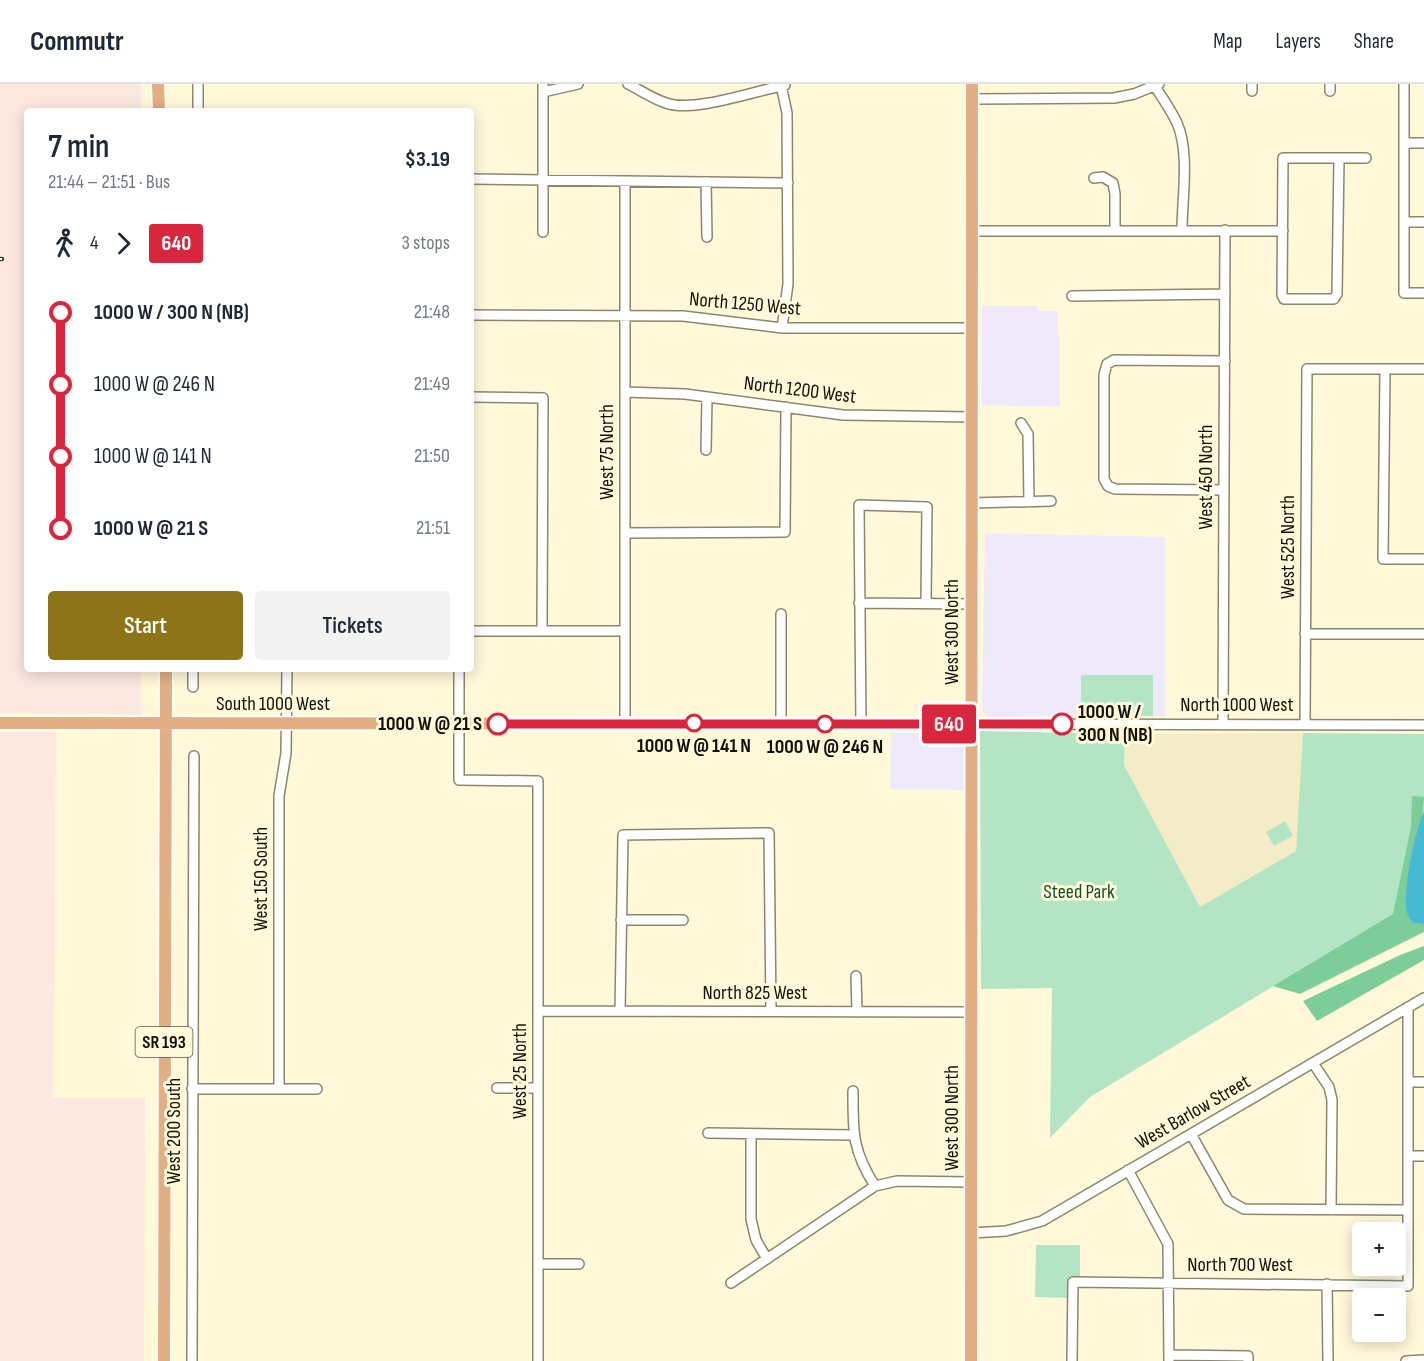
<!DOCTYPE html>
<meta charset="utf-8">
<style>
:root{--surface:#fff;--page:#f2f2f3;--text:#1f2937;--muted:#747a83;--line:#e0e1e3;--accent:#8d7418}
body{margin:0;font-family:"Sofia Sans Condensed",sans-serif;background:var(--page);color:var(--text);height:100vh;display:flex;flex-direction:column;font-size:22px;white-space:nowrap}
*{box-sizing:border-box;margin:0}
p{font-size:20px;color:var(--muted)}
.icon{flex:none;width:33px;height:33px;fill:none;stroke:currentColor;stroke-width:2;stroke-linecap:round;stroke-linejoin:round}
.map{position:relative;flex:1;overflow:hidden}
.sheet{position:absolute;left:24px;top:24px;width:450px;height:564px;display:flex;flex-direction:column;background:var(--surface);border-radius:6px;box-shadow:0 3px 15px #0003}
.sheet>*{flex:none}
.badge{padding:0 12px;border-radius:4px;font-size:21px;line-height:39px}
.controls{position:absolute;left:1352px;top:1138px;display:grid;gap:12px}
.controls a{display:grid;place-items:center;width:54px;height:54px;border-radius:6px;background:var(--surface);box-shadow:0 3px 15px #0003;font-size:30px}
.map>.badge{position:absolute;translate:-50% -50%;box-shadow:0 0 0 3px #fff}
.legs{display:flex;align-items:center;gap:9px;height:66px;padding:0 24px;font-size:20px}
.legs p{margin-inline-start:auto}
.summary{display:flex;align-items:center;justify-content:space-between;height:102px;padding:0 24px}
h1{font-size:33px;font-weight:600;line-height:45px}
.cta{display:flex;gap:12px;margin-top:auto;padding:12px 24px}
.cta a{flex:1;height:69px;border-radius:6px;background:var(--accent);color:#fff;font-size:24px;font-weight:600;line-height:69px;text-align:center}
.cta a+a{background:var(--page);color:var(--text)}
ul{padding:0 24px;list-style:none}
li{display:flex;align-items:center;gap:21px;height:72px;font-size:22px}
li i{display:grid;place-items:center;width:9px;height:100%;margin:0 8px;background:currentColor}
li i::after{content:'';width:15px;height:15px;margin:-8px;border:4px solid;border-radius:50%;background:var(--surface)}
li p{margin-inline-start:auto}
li:first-child i{background:linear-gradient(#0000 50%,currentColor 0)}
li:last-child i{background:linear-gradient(currentColor 50%,#0000 0)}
header{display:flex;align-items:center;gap:36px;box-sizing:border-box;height:84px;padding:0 30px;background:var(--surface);border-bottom:2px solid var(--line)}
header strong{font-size:28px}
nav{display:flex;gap:33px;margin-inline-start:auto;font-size:21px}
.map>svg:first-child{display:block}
.commercial{fill:#eeeafc}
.industrial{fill:#fce8e1}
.built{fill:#f4ecc6}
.green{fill:#b3e5c4}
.forest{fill:#7dcd9b}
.water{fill:#46bad2}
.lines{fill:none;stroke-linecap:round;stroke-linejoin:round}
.minor-casing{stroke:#8d866b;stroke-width:12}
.major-casing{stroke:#fff;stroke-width:15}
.minor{stroke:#fff;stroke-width:9}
.major{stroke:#e2ae84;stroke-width:12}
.rail-casing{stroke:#494536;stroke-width:4.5}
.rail{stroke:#fff8d9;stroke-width:2;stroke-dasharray:7;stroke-linecap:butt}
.line-1-casing{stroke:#fff;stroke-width:14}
.line-1{stroke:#d7263d;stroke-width:9}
.stop-1-dot{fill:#fff;stroke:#d7263d;stroke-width:3}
.labels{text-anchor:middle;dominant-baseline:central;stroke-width:6;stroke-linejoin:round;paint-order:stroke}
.shield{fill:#fff8d9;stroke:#5a5645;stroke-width:1.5}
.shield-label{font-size:18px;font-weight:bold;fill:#131006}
.street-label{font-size:20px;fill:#131006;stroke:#fff8d9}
.stop-label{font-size:20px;font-weight:bold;fill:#131006;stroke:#fff8d9}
.park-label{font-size:20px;fill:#155131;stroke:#fff8d9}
</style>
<header>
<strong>Commutr</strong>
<nav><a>Map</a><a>Layers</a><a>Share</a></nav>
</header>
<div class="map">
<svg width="1424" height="1277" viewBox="0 0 1424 1277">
<rect width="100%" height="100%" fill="#fff8d9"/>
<path class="commercial" d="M982,222H1037L1038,227H1058V251L1060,252V323L981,321Z
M985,449L1165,453V632H1153V591H1081V632L988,633L982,627Z
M891,649H959L965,655V706L890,705Z"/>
<path class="industrial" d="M0,0H141V27H27V585H141V631L0,629Z
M0,648H56L53,1014H145L144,1277H0Z"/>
<path class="built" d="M1303,649L1296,767L1200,824L1124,681L1125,650Z"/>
<path class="green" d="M1081,591H1153V632H1081Z
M980,647L1125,650L1124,681L1200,823L1296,767L1303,649L1424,650V845L1355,853L1090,1013L1050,1054L1052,904L981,905Z
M1285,737L1293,752L1274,762L1266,748Z
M1036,1161H1080V1193L1068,1194V1214L1035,1213Z"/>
<path class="forest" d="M1412,712L1424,713L1413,839L1424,840V848L1300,910L1273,902L1393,830L1411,743Z
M1424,862V876L1317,937L1303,917L1400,871Z"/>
<path class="water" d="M1424,728V840L1413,839C1412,838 1408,832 1408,831C1401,814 1415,745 1424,728Z"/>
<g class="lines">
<g class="minor-casing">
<path id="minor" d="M198,0V27
M543,0V148
M628,0C640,6 653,15 666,19C693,29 755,7 785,1
M1252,0V7
M1330,0V7
M1404,0V209H1424
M781,1L787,29L788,200L782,244
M1155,2C1162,14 1171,26 1177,39C1190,68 1182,115 1182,146
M543,8L578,0
M972,15L1114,14L1134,10L1159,0
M1404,59H1424
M1339,74L1337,210L1334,215H1284L1282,211L1283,74C1311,74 1339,74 1366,74
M1094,94L1103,93L1113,99L1115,110V147
M471,95L788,99
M625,97V639
M706,98L707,153
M1404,138H1424
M972,147H1283
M1072,212L1225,210
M471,231L683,232L782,244H972
M1385,285L1383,475H1424
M625,308L685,310L843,331L972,333
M471,313L543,314L542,546
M1021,339L1028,350L1029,418
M706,366L707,313
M1224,406L1115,405L1108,402L1104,395V291L1107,280L1114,276L1225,277
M972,419L1051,417
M625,449L785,448L786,323
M859,519L972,520
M471,547H625
M1305,550H1424
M459,585V696L538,697V1277
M193,603V585
M781,639V530
M861,640L859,421L927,423L926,519
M971,640L1424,641
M1223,641L1225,146
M1305,641L1307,285H1424
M621,836H683
M856,892L857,928
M538,927L972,928
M620,927L623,751L769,749L771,927
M1313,979L1329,1003L1332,1016L1331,1126
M1408,998H1424
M497,1004H538
M192,1005H317
M279,1005V712L286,669L287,585
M853,1007C853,1048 852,1066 875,1102
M708,1049L853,1051
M751,1050V1135L756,1156L767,1175
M1191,1050L1228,1116L1244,1125L1408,1126
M1408,1072H1424
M1128,1086L1168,1160L1169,1277
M971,1149L1006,1147L1042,1137L1424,914
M538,1180H579
M731,1199L875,1102L897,1097L971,1098
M1327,1200L1328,1277
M1170,1271L1248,1272V1277
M192,1277L194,672
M1072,1277L1073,1198L1408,1202V923
M1406,1277L1424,1276"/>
</g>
<g class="major-casing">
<path id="major" d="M158,0L159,27
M0,639L971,640
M164,1277L166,585
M971,1277L972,0"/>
</g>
<use href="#minor" class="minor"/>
<use href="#major" class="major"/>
<g class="rail-casing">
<path id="rail" d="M0,175H2"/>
</g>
<use href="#rail" class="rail"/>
</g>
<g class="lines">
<g class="line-1-casing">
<path id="line-1" d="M498,640H1062"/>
</g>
<use href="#line-1" class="line-1"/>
</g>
<g class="stop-1-dot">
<circle cx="694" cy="639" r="8"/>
<circle cx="498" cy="640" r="10"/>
<circle cx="825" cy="640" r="8"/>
<circle cx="1062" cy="640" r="10"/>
</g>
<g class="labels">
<rect class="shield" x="135.5" y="943" width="57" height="30" rx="4.5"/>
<g class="shield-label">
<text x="164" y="958">SR 193</text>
</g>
<g class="street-label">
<text transform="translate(745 220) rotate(5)">North 1250 West</text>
<text transform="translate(800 306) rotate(7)">North 1200 West</text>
<text transform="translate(607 368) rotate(-90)">West 75 North</text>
<text transform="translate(1206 393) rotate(-90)">West 450 North</text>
<text transform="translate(1288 463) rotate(-90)">West 525 North</text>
<text transform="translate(952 548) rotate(-90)">West 300 North</text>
<text x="273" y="620">South 1000 West</text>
<text x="1237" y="621">North 1000 West</text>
<text transform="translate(261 795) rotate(-90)">West 150 South</text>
<text x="755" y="909">North 825 West</text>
<text transform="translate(520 987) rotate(-90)">West 25 North</text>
<text transform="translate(1193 1028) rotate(-30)">West Barlow Street</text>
<text transform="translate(952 1034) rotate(-90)">West 300 North</text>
<text transform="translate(174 1047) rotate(-90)">West 200 South</text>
<text x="1240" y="1181">North 700 West</text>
</g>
<g class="stop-label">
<text x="1078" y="628" text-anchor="start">1000 W /<tspan x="1078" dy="23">300 N (NB)</tspan></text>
<text x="482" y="640" text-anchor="end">1000 W @ 21 S</text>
<text x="694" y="662">1000 W @ 141 N</text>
<text x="825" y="663">1000 W @ 246 N</text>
</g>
<g class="park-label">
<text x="1079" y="808">Steed Park</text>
</g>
</g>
</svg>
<div class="controls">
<a>+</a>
<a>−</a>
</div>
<b class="badge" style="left:949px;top:640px;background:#d7263d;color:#fff">640</b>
<section class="sheet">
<div class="summary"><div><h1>7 min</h1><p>21:44 – 21:51 · Bus</p></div><b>$3.19</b></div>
<div class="legs"><svg class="icon" aria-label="walk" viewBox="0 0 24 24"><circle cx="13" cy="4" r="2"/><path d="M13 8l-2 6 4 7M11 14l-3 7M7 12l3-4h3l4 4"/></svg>4<svg class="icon" aria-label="forward" viewBox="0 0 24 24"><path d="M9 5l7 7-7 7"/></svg><b class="badge" style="background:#d7263d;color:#fff">640</b><p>3 stops</p></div>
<ul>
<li><i style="color:#d7263d"></i><b>1000 W / 300 N (NB)</b><p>21:48</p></li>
<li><i style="color:#d7263d"></i><span>1000 W @ 246 N</span><p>21:49</p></li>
<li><i style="color:#d7263d"></i><span>1000 W @ 141 N</span><p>21:50</p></li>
<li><i style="color:#d7263d"></i><b>1000 W @ 21 S</b><p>21:51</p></li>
</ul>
<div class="cta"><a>Start</a><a>Tickets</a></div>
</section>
</div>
